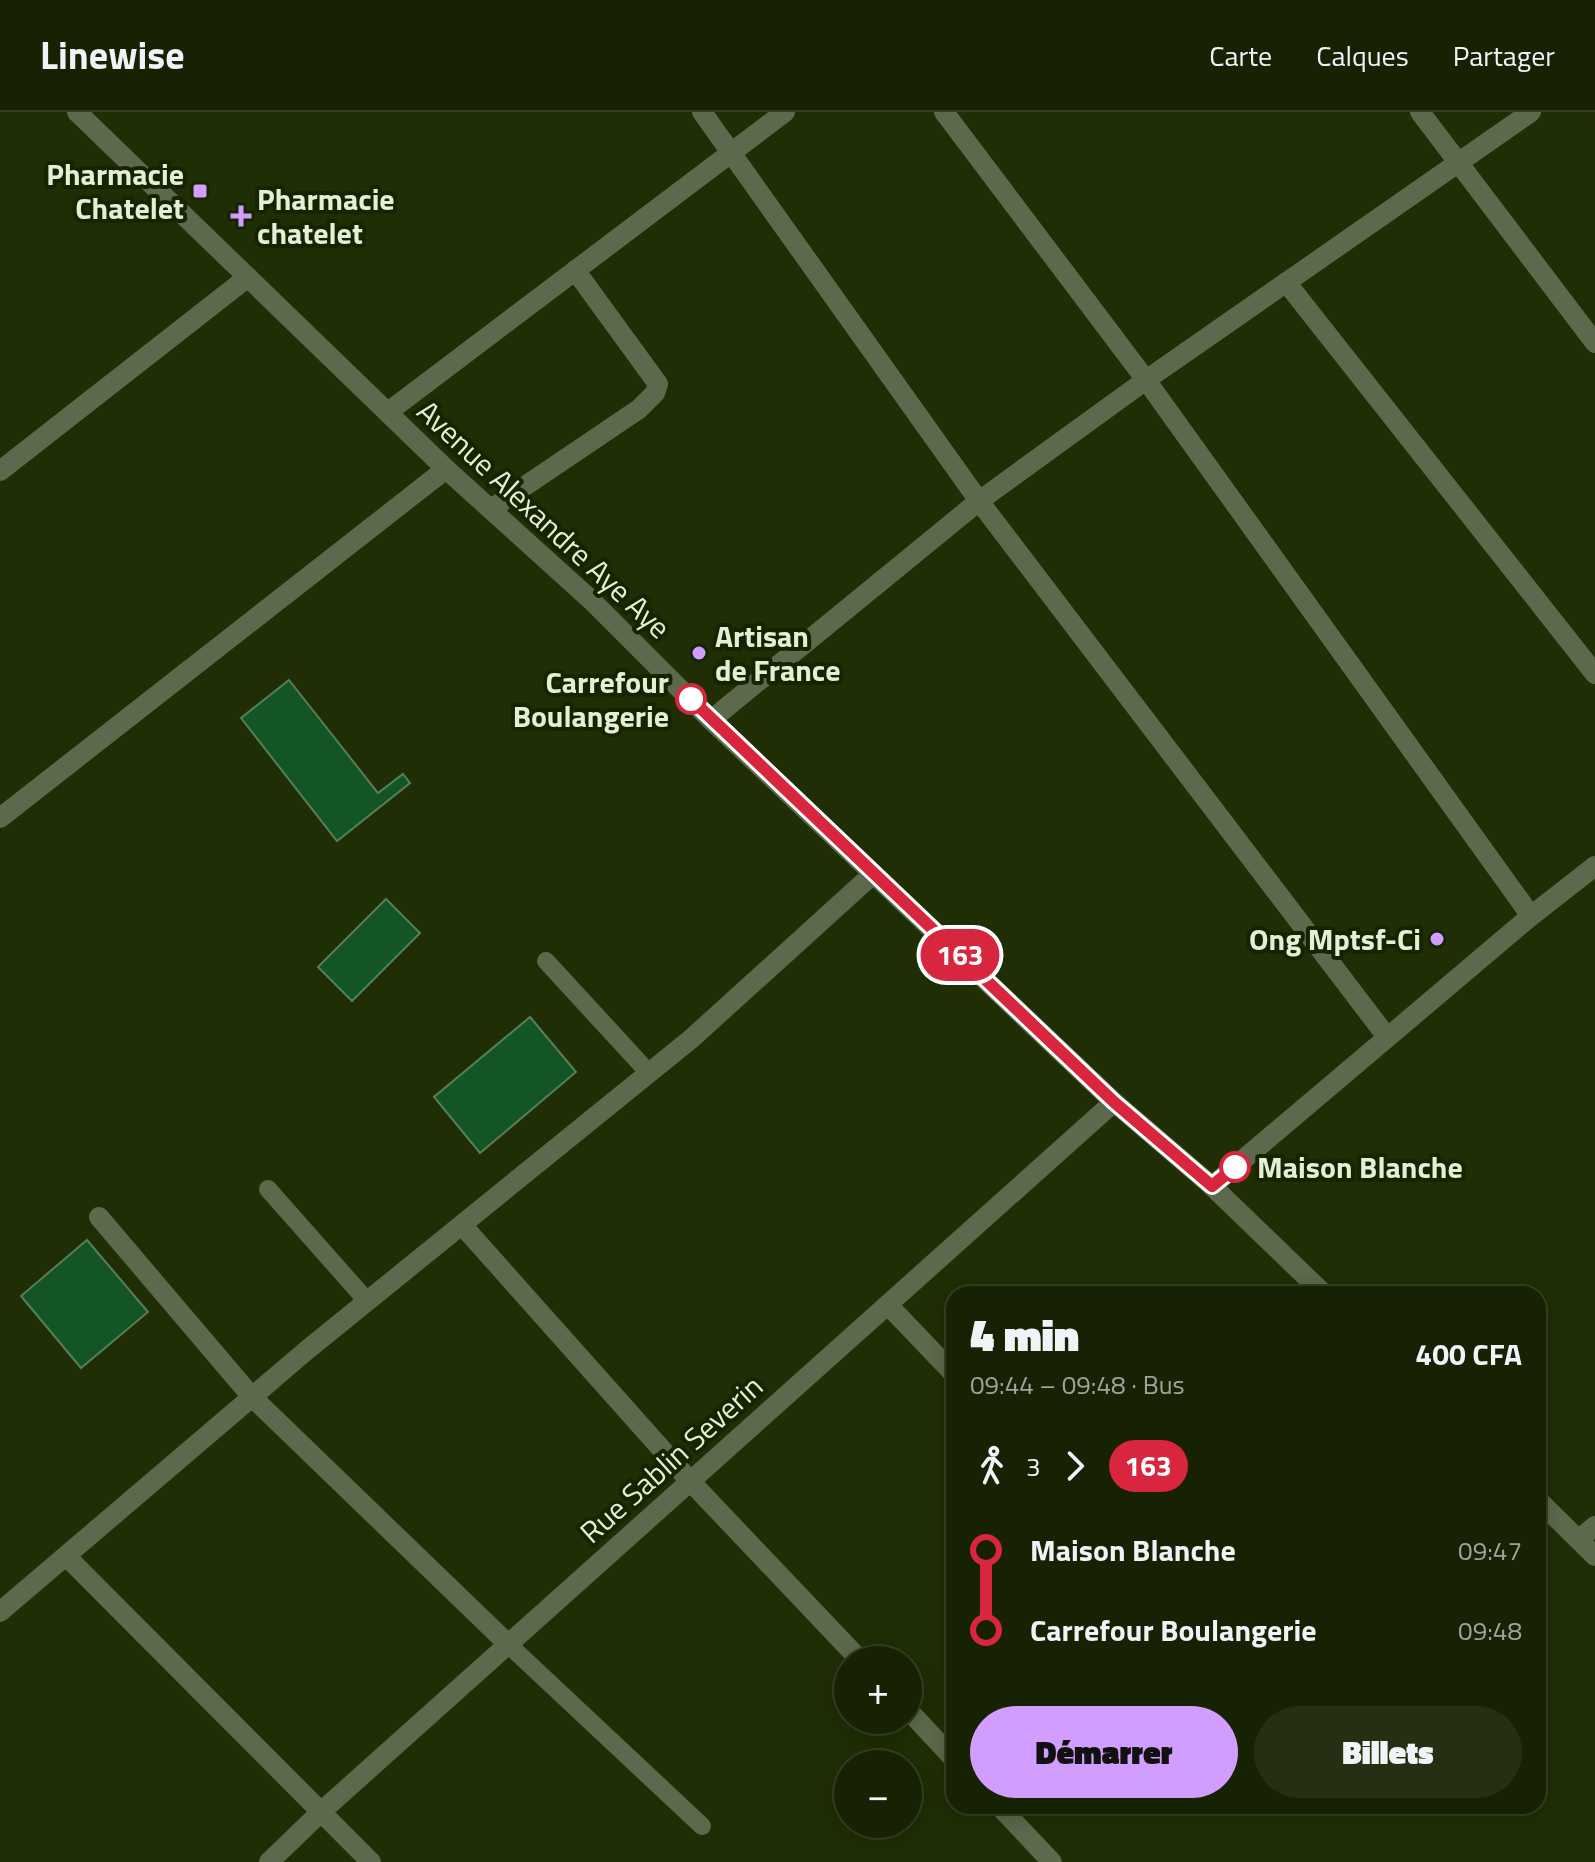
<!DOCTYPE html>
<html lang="fr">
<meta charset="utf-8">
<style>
:root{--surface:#172204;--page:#242f13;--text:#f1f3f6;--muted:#9ea49a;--line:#363f26;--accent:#d19dfe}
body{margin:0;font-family:"Titillium Web",sans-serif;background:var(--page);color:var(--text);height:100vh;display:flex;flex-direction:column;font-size:30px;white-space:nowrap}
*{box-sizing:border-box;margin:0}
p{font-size:26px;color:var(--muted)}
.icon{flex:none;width:44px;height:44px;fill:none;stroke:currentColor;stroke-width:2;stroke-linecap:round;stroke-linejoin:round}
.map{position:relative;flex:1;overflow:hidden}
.side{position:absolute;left:946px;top:1174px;width:600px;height:528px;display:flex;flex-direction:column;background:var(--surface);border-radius:24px;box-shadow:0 4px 20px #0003,0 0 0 2px var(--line)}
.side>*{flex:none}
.badge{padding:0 16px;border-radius:26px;font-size:28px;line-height:52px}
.tools{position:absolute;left:834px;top:1534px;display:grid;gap:16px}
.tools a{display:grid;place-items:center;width:88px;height:88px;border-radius:50%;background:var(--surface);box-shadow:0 4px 20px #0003,0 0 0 2px var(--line);font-size:40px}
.map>.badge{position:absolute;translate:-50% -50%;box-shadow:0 0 0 4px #fff}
.legs{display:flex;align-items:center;gap:12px;height:88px;padding:0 24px;font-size:26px}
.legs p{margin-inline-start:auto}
.headline{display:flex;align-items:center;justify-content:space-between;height:136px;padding:0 24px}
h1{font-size:44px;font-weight:800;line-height:60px}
.action{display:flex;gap:16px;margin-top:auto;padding:16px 24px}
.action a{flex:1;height:92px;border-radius:48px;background:var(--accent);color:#111;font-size:32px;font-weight:800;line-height:92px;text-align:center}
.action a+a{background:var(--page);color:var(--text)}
ul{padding:0 24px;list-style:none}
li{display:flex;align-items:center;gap:28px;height:80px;font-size:30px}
li i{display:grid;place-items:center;width:12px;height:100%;margin:0 10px;background:currentColor}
li i::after{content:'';width:20px;height:20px;margin:-10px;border:6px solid;border-radius:50%;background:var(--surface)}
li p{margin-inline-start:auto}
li:first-child i{background:linear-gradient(#0000 50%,currentColor 0)}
li:last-child i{background:linear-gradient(currentColor 50%,#0000 0)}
header{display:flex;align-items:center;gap:48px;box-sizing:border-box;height:112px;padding:0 40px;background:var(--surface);border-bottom:2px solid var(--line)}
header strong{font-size:38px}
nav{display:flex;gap:44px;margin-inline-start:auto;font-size:28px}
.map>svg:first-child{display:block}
.building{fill:#135524;stroke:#577d5c;stroke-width:2}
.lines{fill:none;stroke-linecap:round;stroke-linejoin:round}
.service{stroke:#5c694c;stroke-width:18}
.minor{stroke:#5c694c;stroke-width:20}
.tertiary{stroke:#5c694c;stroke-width:20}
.line-1-casing{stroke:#fff;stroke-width:18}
.line-1{stroke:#d7263d;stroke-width:12}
.poi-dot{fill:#d19dfe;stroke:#162400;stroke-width:3}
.stop-1-dot{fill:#fff;stroke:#d7263d;stroke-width:4}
.labels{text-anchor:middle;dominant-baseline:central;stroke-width:8;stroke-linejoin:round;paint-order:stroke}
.poi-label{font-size:30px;font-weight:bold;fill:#e4efd8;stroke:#162400;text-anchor:end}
.street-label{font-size:30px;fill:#e4efd8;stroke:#162400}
.stop-label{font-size:30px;font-weight:bold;fill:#e4efd8;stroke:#162400;text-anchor:end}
</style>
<header>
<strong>Linewise</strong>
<nav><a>Carte</a><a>Calques</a><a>Partager</a></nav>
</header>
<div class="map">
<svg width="1595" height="1750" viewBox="0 0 1595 1750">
<rect width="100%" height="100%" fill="#1f2e05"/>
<path class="building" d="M289,568L378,681L403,662L410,671L337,729L241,606Z
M386,787L420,821L352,889L318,855Z
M530,905L576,960L480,1041L434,985Z
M87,1128L148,1200L81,1256L21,1184Z"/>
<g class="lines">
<path class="service" d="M546,849L649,961
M268,1077L367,1189
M509,1533L702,1714"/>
<path class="minor" d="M702,0L979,389L1387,925
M944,0L1146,268L1531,804
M1420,0L1595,231
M1286,170L1595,562
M388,300L785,0
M0,359L248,165
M491,397L639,297L655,281L658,272L575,158
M711,608L979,389L1146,268L1531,0
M0,706L446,357
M1212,1074L1531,804L1595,754
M99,1105L252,1285L509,1533
M462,1113L690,1369L860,1548
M888,1193L954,1262
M1579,1427L1595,1414
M67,1445L371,1750
M0,1500L307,1238L691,927L873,762
M908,1598L954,1647
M999,1694L1052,1750
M269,1750L322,1699L1114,990"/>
<path class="tertiary" d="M77,0L446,357L591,488L711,608L1114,990L1212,1074L1324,1182
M1538,1388L1595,1444"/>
</g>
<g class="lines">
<g class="line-1-casing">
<path id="line-1" d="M691,587L1114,990L1212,1074L1235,1055"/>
</g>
<use href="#line-1" class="line-1"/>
</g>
<g class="poi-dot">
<rect x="192" y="71" width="16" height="16" rx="4"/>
<path d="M237 92h8v8h8v8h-8v8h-8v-8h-8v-8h8z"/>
<circle cx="699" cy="541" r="8"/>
<circle cx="1437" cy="827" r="8"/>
</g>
<g class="stop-1-dot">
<circle cx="691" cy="587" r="14"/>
<circle cx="1235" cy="1055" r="14"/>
</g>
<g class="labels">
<g class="poi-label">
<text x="184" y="62">Pharmacie<tspan x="184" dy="34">Chatelet</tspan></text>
<text x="257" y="87" text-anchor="start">Pharmacie<tspan x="257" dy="34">chatelet</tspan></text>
<text x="715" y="524" text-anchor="start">Artisan<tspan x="715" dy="34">de France</tspan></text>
<text x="1421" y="827">Ong Mptsf-Ci</text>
</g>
<g class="street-label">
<text transform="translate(544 407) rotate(43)">Avenue Alexandre Aye Aye</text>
<text transform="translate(671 1347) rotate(-42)">Rue Sablin Severin</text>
</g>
<g class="stop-label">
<text x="669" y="570">Carrefour<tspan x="669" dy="34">Boulangerie</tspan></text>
<text x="1257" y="1055" text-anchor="start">Maison Blanche</text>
</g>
</g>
</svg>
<div class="tools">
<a>+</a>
<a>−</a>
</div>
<b class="badge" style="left:960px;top:843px;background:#d7263d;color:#fff">163</b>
<section class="side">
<div class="headline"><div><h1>4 min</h1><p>09:44 – 09:48 · Bus</p></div><b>400 CFA</b></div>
<div class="legs"><svg class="icon" aria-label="walk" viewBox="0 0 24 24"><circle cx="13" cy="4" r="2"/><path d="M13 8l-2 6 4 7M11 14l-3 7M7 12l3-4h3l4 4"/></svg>3<svg class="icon" aria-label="forward" viewBox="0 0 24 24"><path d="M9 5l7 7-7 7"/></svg><b class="badge" style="background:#d7263d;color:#fff">163</b></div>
<ul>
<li><i style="color:#d7263d"></i><b>Maison Blanche</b><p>09:47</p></li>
<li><i style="color:#d7263d"></i><b>Carrefour Boulangerie</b><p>09:48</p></li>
</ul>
<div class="action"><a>Démarrer</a><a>Billets</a></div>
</section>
</div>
